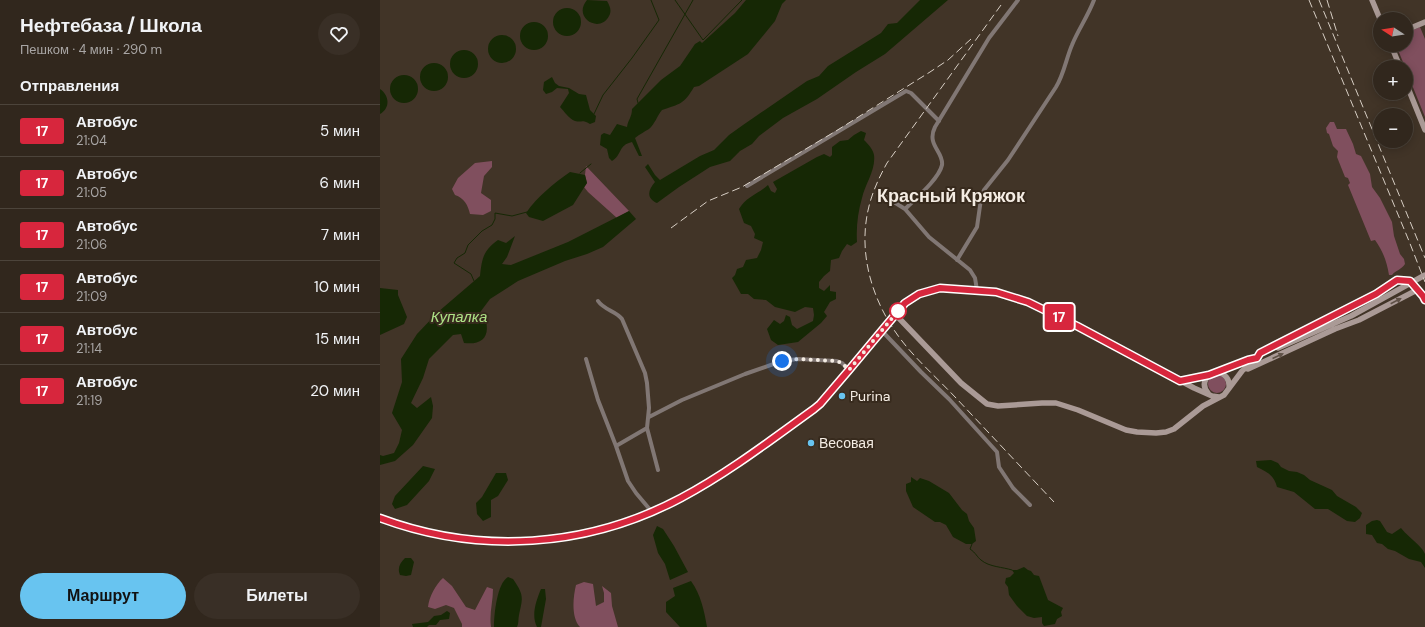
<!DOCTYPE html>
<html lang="ru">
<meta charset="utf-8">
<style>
:root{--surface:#31271d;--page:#392f26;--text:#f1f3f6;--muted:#a8a5a4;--line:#4c443b;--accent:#68c4f0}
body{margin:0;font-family:"DM Sans",sans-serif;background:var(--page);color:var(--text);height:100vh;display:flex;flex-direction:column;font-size:15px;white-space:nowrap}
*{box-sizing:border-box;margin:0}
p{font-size:13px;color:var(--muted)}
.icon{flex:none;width:22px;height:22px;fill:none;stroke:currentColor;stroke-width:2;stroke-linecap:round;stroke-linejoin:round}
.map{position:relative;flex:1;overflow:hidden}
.side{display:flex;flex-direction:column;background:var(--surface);width:380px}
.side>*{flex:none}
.badge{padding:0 8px;border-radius:3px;font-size:14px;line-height:26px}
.needle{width:26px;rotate:282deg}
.buttons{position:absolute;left:993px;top:12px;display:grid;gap:8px}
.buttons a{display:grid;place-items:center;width:40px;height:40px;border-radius:50%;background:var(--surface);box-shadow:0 2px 10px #0003,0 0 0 1px var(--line);font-size:20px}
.you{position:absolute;width:20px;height:20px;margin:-10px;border:3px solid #fff;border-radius:50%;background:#1a73e8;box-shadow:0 0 0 6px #1a73e833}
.map>.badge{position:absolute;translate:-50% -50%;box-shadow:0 0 0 2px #fff}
h2{padding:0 20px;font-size:15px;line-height:36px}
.round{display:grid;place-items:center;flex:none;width:42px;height:42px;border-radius:21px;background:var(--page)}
.overview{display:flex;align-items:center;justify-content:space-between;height:68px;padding:0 20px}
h1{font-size:19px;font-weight:700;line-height:30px}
.primary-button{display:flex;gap:8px;margin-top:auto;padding:8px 20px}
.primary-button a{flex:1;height:46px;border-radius:24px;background:var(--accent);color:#111;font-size:16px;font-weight:700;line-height:46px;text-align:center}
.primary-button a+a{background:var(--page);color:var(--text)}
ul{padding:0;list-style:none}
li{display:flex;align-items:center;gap:12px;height:52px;padding:0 20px;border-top:1px solid var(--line)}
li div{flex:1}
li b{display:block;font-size:15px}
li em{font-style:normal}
li .badge{min-width:44px;font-weight:700;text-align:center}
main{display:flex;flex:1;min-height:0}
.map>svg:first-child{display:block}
.green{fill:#804f5e}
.water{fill:#162805}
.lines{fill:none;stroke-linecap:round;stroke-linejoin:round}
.stream{stroke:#162805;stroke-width:1}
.street{stroke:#817774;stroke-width:4}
.secondary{stroke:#aa9a96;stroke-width:5.5}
.rail{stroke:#d8cfc5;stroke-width:1;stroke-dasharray:8 4;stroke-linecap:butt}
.oneway{fill:#5f5147}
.line-casing{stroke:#fff;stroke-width:9}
.line{stroke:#d7263d;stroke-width:6}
.walk{stroke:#f4ece3;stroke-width:4;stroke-dasharray:0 7.2}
.stop-dot{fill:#fff;stroke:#d7263d;stroke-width:2}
.poi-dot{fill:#68c4f0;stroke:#372a1d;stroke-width:1.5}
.labels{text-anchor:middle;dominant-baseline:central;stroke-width:4;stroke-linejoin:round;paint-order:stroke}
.poi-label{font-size:14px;fill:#f4ece3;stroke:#372a1d;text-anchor:start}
.water-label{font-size:15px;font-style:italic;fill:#aee286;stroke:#372a1d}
.district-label{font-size:18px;font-weight:bold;fill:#f4ece3;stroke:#372a1d}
</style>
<main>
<section class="side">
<div class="overview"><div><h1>Нефтебаза / Школа</h1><p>Пешком · 4 мин · 290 m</p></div><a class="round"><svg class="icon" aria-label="heart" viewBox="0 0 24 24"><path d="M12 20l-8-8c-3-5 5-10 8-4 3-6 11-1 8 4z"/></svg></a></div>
<h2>Отправления</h2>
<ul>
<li><span class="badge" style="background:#d7263d;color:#fff">17</span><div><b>Автобус</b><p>21:04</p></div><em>5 мин</em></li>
<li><span class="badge" style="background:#d7263d;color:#fff">17</span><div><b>Автобус</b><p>21:05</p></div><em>6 мин</em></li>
<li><span class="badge" style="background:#d7263d;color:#fff">17</span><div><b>Автобус</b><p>21:06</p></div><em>7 мин</em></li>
<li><span class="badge" style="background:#d7263d;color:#fff">17</span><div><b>Автобус</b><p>21:09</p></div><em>10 мин</em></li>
<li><span class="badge" style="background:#d7263d;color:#fff">17</span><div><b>Автобус</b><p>21:14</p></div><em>15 мин</em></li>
<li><span class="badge" style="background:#d7263d;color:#fff">17</span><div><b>Автобус</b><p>21:19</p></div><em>20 мин</em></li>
</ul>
<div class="primary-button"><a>Маршрут</a><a>Билеты</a></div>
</section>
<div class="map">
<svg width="1045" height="627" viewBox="0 0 1045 627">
<rect width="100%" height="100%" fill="#413427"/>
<path class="green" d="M1040,27L1045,39V117L1026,70V67H1025L1016,45H1026V33Z
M950,122H954L957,129H966L973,144L976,154L981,156L990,174L992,187L1000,198L1012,222L1014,236L1020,254L1024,259L1025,264C1021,270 1016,270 1012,275H1009C1007,262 1003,251 995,240L991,241L968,185L970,183L968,178L965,177L957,157L958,151L953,146L949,134L947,133L946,128Z
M112,161V167L104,176L101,193L111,200V211L103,215L90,214C88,205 84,198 75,195L72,189L78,178L95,163Z
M206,166L249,211L237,218L208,192L204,187L207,183L205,175Z
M828 384a9 9 0 1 1 18 0a9 9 0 1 1-18 0Z
M63,578L72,586L86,607L95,610L107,587L113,589C113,602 109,614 111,627H82V624L74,608L66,605L55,609L48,607C49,597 56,584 63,578Z
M204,582L213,584L216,606L224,602V593L222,586L231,593L232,606L238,627H200C191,618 193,597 196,585Z"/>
<path class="water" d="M207,0L227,1C230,6 232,11 229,16C220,34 192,18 207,0Z
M366,0H406L402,4L395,21L368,54L319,86L314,87C304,104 300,104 282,110C277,116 275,124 269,129C264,132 260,134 255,138L262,156H259L252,142C238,145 242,155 232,161L229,158L227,149L220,145L221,135L224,133L230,135L237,124L247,127C248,120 252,117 252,109L281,80L300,66L315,44L320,41L322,43L355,13Z
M540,0H568L505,54L476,72L437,99L403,118L379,136L372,144L360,151L350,161L330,167L299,187L277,203C266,198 268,190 275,182L265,167L268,164L275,175L280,180L320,156L334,150L349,135L363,125L427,81L439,76L448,66L501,33L508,24L517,23Z
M173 22a14 14 0 1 1 28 0a14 14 0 1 1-28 0Z
M140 36a14 14 0 1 1 28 0a14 14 0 1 1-28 0Z
M108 49a14 14 0 1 1 28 0a14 14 0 1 1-28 0Z
M70 64a14 14 0 1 1 28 0a14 14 0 1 1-28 0Z
M40 77a14 14 0 1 1 28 0a14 14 0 1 1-28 0Z
M10 89a14 14 0 1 1 28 0a14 14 0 1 1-28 0Z
M172,77L175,83L179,86L189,88L199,94L206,95L210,110L216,116L215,122L210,124C201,119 202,123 195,121C189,119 184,111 180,107L189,93L188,89L177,88L172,92L166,94L163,90L164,82Z
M0,89C10,96 10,108 0,114Z
M481,131L486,133L484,140C488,144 493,149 494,155C496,170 485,184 482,198C478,212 476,227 477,242L471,246L467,244L462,251L459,258L451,260L450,271L444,276L439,282V288L444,291L450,285V291L456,292V299L450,302L444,312L447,316L441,323L418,342L398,345L391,340L387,329L394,320L400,324L404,321L406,315L410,317L412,325L417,329L433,321L434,315L433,308L425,307L415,312L395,307L386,300L374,299L368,294H361L352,278L355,275L357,269L363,267L366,260L377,258L381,250L383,242L374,238L375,234L371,226L364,223L359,209C366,197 378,194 388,185L391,191L395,193L397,189L393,182L437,157L444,154L450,157L452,155V147L460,141L468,140L474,135Z
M190,172L205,175L207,183L193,205L163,221L149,217L146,213C158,196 173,184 190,172Z
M249,211L256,219L223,247L207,254L185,261L138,281L110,299L98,315L106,321C110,339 100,345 84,343L81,334L73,335L49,359L43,378L31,403L37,408L51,397L53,406L52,418L33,445L15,461L0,465V455L3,456L14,453L19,443L22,430L12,413L22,382L21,359L37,334L58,312L100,276C102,258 103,251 118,240L126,243L135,236L127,257L122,264L131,265L188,242Z
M0,288L18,290V295L27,317L24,324L0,335Z
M891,460L898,463L901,467L909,471L917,472L924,475L930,480L952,490L957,496L976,507L982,513L980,518L975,522L967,521L948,509H935L914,492L897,487C894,475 887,472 877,467L876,461Z
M43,466L55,469L49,481L27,505L15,509L12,504L15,496Z
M116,473H126L128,480L118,496L111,500V517L103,521L97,514L96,503L102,497Z
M531,477L537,481L540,478L549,481L569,493L582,510L587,514L589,521L594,528L596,541L592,544H586L573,537L566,525L560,522H555L533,507L526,491V484L531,482Z
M997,520L1000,521L1007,532L1012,534L1021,528C1026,535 1043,547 1045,554C1045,558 1045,564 1045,568L1041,562L1029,559L1015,551L1008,549L1002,544L997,543L992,535L986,534V525L992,521Z
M277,526L283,529L294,546L308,572L290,580L285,564L278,553L273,535Z
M25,558H31L34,562L31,575L26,576L20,575C17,568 20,563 25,558Z
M644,567L648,570L651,571L654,575L659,576L668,600L683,608L681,612L682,616L677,619L675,624L664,626L662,623V617L654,618L647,616L637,606L629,595L628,587L625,583L626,578L630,577L634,573L632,570H637Z
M128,577L133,579C144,595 143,597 139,615C138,619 139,623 137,627H114C114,615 117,583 128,577Z
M311,581C321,595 324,610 327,627H300L286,612V602L295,596L293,588Z
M161,589H165L166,599L161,627H157C151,615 156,601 161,589Z
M67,611L70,613L69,619L60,620L56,625H49L47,627H33L32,624L48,622L54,616L61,615Z"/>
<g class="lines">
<path class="stream" d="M295,0L323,40L362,0
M258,103L257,99L313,0
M214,114L223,95L252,58L279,20L271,0
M200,173L211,164
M94,281L91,274L74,263L77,258L85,253L88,245L102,231L112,225L115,219V213L132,216L147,212
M592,544L590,549C596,553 597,557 601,560C609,567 623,567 632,570"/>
<path class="street" d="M367,186L526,91L531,93L559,121
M506,197L525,209L549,237L590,270L595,278L597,290
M525,209C535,199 559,179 562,165C564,152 546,145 555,127L609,38L638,0
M577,260L597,227L601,199L604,190L628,160L676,87C684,74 686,59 692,45C698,30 708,16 714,0
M218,301C224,310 236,311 242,319L265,373L267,383L269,408L267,428L278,470
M502,331L541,372L569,399L617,452L619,467L633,488L650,505
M206,359L218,400L236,446L248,481L256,493L272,512
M269,417L302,400L365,374L402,361L418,359L457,361L462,363L469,370
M236,446L267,428"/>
<path class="secondary" d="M992,0L1000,19
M1026,30L1045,22
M1011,45L1020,67
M1026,83L1045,130
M515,314L581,383L607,404L618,406L662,403H676L698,410L746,430L757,432L776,433L786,432L794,429L823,406L844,395L862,371L877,358L880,353L996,294L1017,280L1030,281L1043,296L1045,300
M898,348L971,316L1045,275
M868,369L955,329L979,320L1037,290
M836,372C845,373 850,379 849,388
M800,381L829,375L868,359H876
M828,393C823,387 823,381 829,375
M0,518L15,523L65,536L88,540L126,542L181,538L211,533L244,523L272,512L301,498L362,461L434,409L469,370L525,303L539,294L560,288L616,292L648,302L697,326L814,388L832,396L839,397"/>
<path class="rail" d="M929,0L1029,241L1045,282
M939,0L1045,258
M947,0L958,36
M621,5L507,163C501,174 495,186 491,199C475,250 492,305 526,346C541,364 560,381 576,398C609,433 641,467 674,502
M291,228L328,201L362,187L456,131L550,72L568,60L591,39"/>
</g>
<defs><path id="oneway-solid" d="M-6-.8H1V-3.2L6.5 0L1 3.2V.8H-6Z"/></defs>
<g class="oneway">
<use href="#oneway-solid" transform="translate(1016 301) rotate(-27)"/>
<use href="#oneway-solid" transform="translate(898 356) rotate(-24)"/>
</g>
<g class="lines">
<g class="line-casing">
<path id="line" d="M0,518C99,555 207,548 301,498C348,473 391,440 434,409L440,404L469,370L525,303L539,294L560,288L616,292L648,302L697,326L800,381L829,375L868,360L877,358L880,353L996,294L1017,280L1030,281L1043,296L1045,300"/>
</g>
<use href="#line" class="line"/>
<path class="walk" d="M402,361L418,359L457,361L462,363L469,370L518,311"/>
</g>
<circle class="stop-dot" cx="518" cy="311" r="8"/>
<g class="poi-dot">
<circle cx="462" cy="396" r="4"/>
<circle cx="431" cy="443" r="4"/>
</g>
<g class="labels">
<g class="poi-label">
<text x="470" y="396">Purina</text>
<text x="439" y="443">Весовая</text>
</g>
<g class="water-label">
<text x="79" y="317">Купалка</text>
</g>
<g class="district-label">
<text x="571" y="196">Красный Кряжок</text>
</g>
</g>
</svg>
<div class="buttons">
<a><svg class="needle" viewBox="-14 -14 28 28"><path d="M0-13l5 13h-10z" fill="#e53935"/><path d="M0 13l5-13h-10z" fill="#a8a5a4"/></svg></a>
<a>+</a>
<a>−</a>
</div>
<div class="you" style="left:402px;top:361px"></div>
<b class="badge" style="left:679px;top:317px;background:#d7263d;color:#fff">17</b>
</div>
</main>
